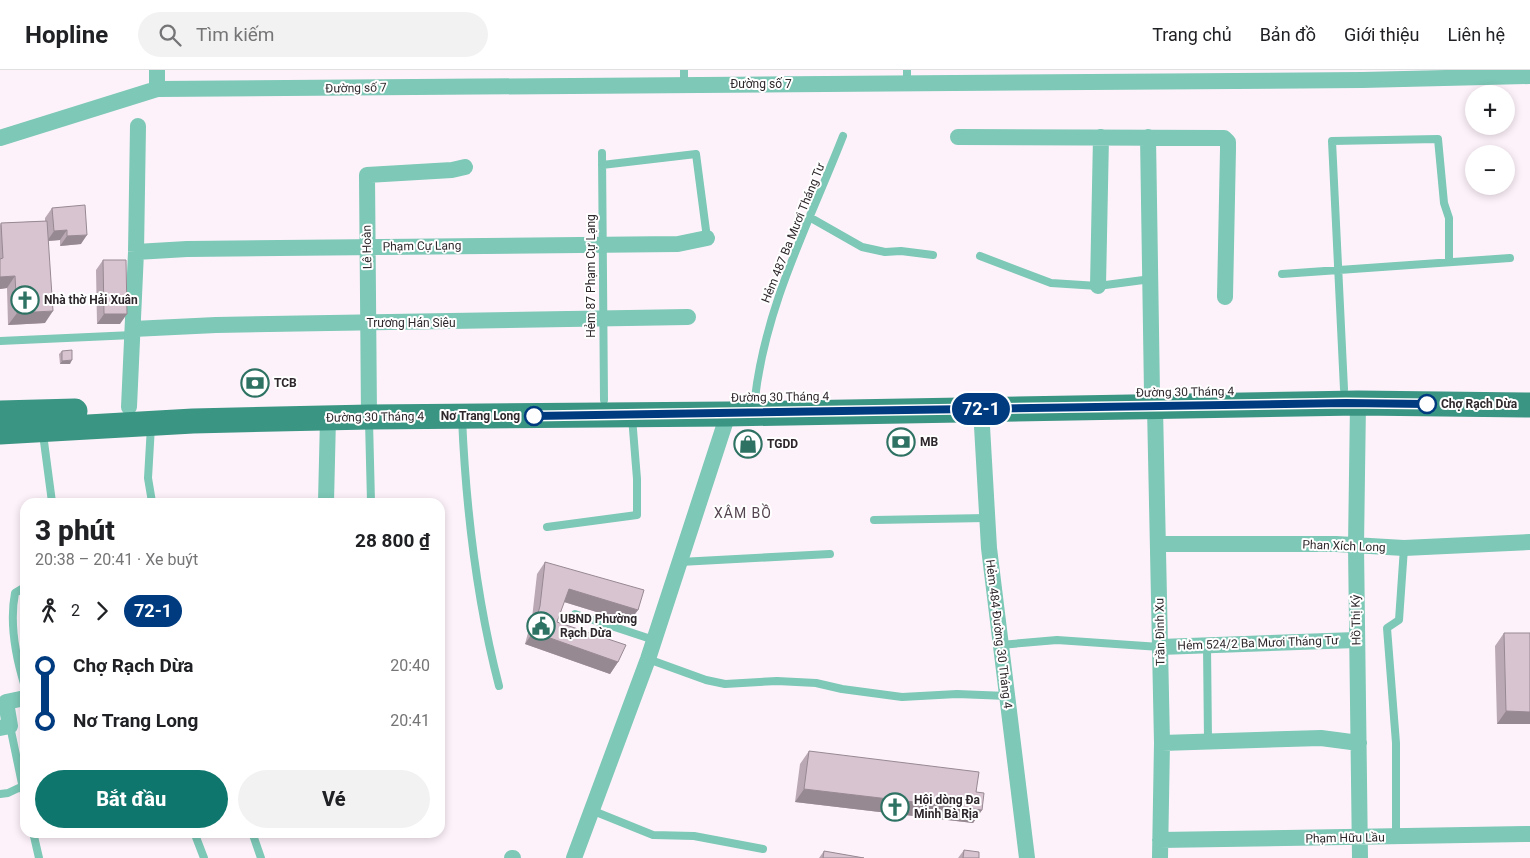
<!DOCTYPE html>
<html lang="vi">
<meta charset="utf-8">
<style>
:root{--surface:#fff;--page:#f2f2f2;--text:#202124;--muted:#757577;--line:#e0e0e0;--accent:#0f766e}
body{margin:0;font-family:Roboto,sans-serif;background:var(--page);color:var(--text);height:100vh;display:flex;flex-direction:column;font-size:19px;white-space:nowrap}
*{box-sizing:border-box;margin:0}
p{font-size:16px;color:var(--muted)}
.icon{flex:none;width:28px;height:28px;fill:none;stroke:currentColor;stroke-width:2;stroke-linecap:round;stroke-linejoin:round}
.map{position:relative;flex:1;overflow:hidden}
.details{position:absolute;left:20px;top:428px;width:425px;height:340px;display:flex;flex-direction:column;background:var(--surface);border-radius:15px;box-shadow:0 2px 8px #0003}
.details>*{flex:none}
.badge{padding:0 10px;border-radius:16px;font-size:18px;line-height:32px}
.buttons{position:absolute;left:1465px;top:15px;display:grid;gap:10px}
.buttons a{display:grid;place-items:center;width:50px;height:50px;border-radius:50%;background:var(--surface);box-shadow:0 2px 8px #0003;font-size:25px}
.map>.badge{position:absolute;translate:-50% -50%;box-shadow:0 0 0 2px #fff}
.legs{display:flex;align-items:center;gap:8px;height:55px;padding:0 15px;font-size:16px}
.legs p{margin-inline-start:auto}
.headline{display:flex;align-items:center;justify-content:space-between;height:85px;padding:0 15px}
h1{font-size:28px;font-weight:800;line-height:38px}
.action{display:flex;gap:10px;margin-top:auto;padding:10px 15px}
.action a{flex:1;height:58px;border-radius:30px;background:var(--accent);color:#fff;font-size:20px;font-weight:800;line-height:58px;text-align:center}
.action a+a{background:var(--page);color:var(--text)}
ul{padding:0 15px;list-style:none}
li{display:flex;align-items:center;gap:18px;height:55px;font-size:19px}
li i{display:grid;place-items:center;width:8px;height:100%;margin:0 6px;background:currentColor}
li i::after{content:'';width:12px;height:12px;margin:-6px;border:4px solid;border-radius:50%;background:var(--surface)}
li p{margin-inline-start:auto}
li:first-child i{background:linear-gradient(#0000 50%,currentColor 0)}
li:last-child i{background:linear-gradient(currentColor 50%,#0000 0)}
header{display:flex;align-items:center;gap:30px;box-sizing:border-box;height:70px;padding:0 25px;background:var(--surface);border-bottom:1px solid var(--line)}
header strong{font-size:24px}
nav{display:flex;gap:28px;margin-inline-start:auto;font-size:18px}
.search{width:350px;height:45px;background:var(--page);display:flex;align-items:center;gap:12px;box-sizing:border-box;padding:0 18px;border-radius:28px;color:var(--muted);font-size:19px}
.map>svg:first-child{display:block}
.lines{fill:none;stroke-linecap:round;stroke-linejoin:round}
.lane{stroke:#7dc8b7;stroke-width:8}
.street{stroke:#7dc8b7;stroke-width:16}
.primary{stroke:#3b9583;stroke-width:25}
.wall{fill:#baa9b4}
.shaded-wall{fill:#978992}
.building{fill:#d8c4d1;stroke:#978992}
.line-1-casing{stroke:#fff;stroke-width:11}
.line-1{stroke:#003b80;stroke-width:8}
.stop-1-dot{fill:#fff;stroke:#003b80;stroke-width:2.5}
.labels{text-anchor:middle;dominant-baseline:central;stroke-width:4;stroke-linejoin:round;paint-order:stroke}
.street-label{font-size:12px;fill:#2e272c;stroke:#fff}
.poi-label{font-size:12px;font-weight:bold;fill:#2e272c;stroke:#fff;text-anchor:start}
.stop-label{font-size:12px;font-weight:bold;fill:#2e272c;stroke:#fff;text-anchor:start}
.neighbourhood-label{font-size:14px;letter-spacing:1px;fill:#554550;stroke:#fff}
</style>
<header>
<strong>Hopline</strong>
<div class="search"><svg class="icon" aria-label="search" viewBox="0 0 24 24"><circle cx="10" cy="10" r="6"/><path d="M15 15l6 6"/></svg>Tìm kiếm</div>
<nav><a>Trang chủ</a><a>Bản đồ</a><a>Giới thiệu</a><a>Liên hệ</a></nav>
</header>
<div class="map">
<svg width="1530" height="788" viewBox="0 0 1530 788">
<rect width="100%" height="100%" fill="#fef2fa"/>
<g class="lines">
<path class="lane" d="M684,0V15
M907,0V13
M602,83L604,330
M602,95L696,84L707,168
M811,148L862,177L885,182L901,181L933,185
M980,186L1051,213L1098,216L1151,209
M1282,204L1510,188
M0,271L133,265
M1344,319L1332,71L1438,69L1444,133L1449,148V192
M755,328C766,234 809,153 843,66
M462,348C466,439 476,528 499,616
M369,351L371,432
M151,356L148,408L152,432
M43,364L52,432
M874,450L987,448
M547,457L637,445V409L632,347
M680,492L830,484
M25,517L15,523C9,554 16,588 25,617
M575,544L654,570
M1000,575L1057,570L1160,577
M1207,575L1208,671
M648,589L706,610L725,614L777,611L816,613L842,619L902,627L957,624L1007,626
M10,656L25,728
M0,724L8,723L25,715
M591,740L653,765L694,766L763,779
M33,762L39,788
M161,762V764L169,762
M194,762L204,788
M252,762L261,788
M1396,767V673L1387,558L1399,550L1404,478"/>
<path class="street" d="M157,0V19
M958,67L1224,68L1228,72V79L1225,227
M1148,67L1152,323L1155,337L1162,673L1160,788
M0,68L157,19L1362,10L1530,6
M136,182L187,179L678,174L707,168
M1098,216L1101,67
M133,259L216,255L688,247
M1358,333L1356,476L1360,788
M129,337L136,182L138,56
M981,339L989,478L1027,788
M369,347L367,105L452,100L465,97
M326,432L328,348
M1158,474H1336L1404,478L1530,472
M1160,577L1356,570
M0,658L10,656L6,632L25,628
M1162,673L1321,668L1359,673
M1160,770L1530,764
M512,788H513
M574,788L648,589L728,344"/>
<path class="primary" d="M0,343L75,341
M0,362L193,351L369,347L728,344L1358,333L1530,335"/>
</g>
<path class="wall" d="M52,138L81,174L60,176V170L48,171L45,253L8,255L7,218L0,219V155L1,153L45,151V148Z
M103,190L120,254H97L96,200Z
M62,281L70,294H60L59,284Z
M545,492L638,540L629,552L564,532L557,552L618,592L610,604L525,574L532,548L537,504Z
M1504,563L1530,654H1497L1495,576Z
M809,681L976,722L982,740L973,753L795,732L800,694Z
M964,780L979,788H958Z
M824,781L864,788H819Z"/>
<path class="shaded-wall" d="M67,160L60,170L47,171L54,161Z
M87,165L81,174L60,176L67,166Z
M15,206L7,218L0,219V207Z
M53,241L45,253L8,255L17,243Z
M104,244H127L120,254H97Z
M72,290L70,294H60L62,291Z
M569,519L638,540L629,552L561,531Z
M533,562L618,592L610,604L525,574Z
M1506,641L1530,642V654H1497Z
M804,719L982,740L973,753L795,732Z"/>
<path class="building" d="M85,135L87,165L67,166V160L54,161L52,138Z
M47,151L53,241L17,243L15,206L0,207V189L3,188L1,153Z
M103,190H126L127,244H104Z
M72,280V290L62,291V281Z
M545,492L644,520L638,540L569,519L557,552L626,575L618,592L533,562L540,536Z
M1504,563H1530V642L1506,641Z
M809,681L979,702L976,722L984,723L982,740L804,719Z
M964,780L979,782V788H963Z
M824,781L864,788H823Z"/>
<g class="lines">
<g class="line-1-casing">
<path id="line-1" d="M534,346L1346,333L1427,334"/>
</g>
<use href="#line-1" class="line-1"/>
</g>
<defs>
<g id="church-ring" transform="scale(1.4375)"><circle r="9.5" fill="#fff" stroke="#2e7264" stroke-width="1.5"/><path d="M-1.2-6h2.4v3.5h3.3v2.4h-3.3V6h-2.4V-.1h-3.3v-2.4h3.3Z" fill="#2e7264"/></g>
<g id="bank-ring" transform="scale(1.4375)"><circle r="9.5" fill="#fff" stroke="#2e7264" stroke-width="1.5"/><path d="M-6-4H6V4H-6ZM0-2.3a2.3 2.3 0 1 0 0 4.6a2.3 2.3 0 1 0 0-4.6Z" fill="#2e7264"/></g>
<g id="shop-ring" transform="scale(1.4375)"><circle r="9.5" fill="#fff" stroke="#2e7264" stroke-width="1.5"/><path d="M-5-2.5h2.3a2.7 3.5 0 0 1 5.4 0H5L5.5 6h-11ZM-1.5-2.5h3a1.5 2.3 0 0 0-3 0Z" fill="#2e7264"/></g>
<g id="civic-ring" transform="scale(1.4375)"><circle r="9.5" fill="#fff" stroke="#2e7264" stroke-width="1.5"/><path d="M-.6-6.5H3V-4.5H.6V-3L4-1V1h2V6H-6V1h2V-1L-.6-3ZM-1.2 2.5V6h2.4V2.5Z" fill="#2e7264"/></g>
</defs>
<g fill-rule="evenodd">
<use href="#church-ring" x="25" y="230"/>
<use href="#bank-ring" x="255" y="313"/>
<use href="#bank-ring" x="901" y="372"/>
<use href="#shop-ring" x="748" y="374"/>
<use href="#civic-ring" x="541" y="556"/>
<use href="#church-ring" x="895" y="737"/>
</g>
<g class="stop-1-dot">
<circle cx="1427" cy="334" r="9"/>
<circle cx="534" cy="346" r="9"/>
</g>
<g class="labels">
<g class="street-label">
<text x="761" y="14">Đường số 7</text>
<text transform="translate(356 18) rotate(-1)">Đường số 7</text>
<text transform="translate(793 163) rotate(-68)">Hẻm 487 Ba Mươi Tháng Tư</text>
<text transform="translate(422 176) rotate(-1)">Phạm Cự Lạng</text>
<text transform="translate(367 177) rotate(-91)">Lê Hoàn</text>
<text transform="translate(591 206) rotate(-90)">Hẻm 87 Phạm Cự Lạng</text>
<text x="411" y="253">Trương Hán Siêu</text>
<text transform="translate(1185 322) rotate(-1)">Đường 30 Tháng 4</text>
<text transform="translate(780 327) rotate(-1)">Đường 30 Tháng 4</text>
<text transform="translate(375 347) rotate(-1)">Đường 30 Tháng 4</text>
<text transform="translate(1344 476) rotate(2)">Phan Xích Long</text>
<text transform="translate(1356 550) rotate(-91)">Hồ Thị Kỷ</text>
<text transform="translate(1160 562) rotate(-91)">Trần Đình Xu</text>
<text transform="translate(999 564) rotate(83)">Hẻm 484 Đường 30 Tháng 4</text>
<text transform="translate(1258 573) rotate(-2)">Hẻm 524/2 Ba Mươi Tháng Tư</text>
<text transform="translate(1345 768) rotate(-1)">Phạm Hữu Lầu</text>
</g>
<g class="poi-label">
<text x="44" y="230">Nhà thờ Hải Xuân</text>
<text x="274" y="313">TCB</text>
<text x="920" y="372">MB</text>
<text x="767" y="374">TGDD</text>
<text x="560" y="549">UBND Phường<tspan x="560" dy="14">Rạch Dừa</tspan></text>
<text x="914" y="730">Hội dòng Đa<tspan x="914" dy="14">Minh Bà Rịa</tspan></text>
</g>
<g class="stop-label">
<text x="1441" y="334">Chợ Rạch Dừa</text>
<text x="520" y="346" text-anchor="end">Nơ Trang Long</text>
</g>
<g class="neighbourhood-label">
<text x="743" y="443">XÂM BỒ</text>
</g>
</g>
</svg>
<div class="buttons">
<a>+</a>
<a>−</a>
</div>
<b class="badge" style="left:981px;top:339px;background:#003b80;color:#fff">72-1</b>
<section class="details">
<div class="headline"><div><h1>3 phút</h1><p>20:38 – 20:41 · Xe buýt</p></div><b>28 800 ₫</b></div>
<div class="legs"><svg class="icon" aria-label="walk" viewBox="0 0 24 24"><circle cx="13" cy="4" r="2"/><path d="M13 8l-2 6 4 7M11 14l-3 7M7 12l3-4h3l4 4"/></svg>2<svg class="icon" aria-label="forward" viewBox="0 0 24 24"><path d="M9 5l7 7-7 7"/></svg><b class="badge" style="background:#003b80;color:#fff">72-1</b></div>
<ul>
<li><i style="color:#003b80"></i><b>Chợ Rạch Dừa</b><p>20:40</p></li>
<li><i style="color:#003b80"></i><b>Nơ Trang Long</b><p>20:41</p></li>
</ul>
<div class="action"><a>Bắt đầu</a><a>Vé</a></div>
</section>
</div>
